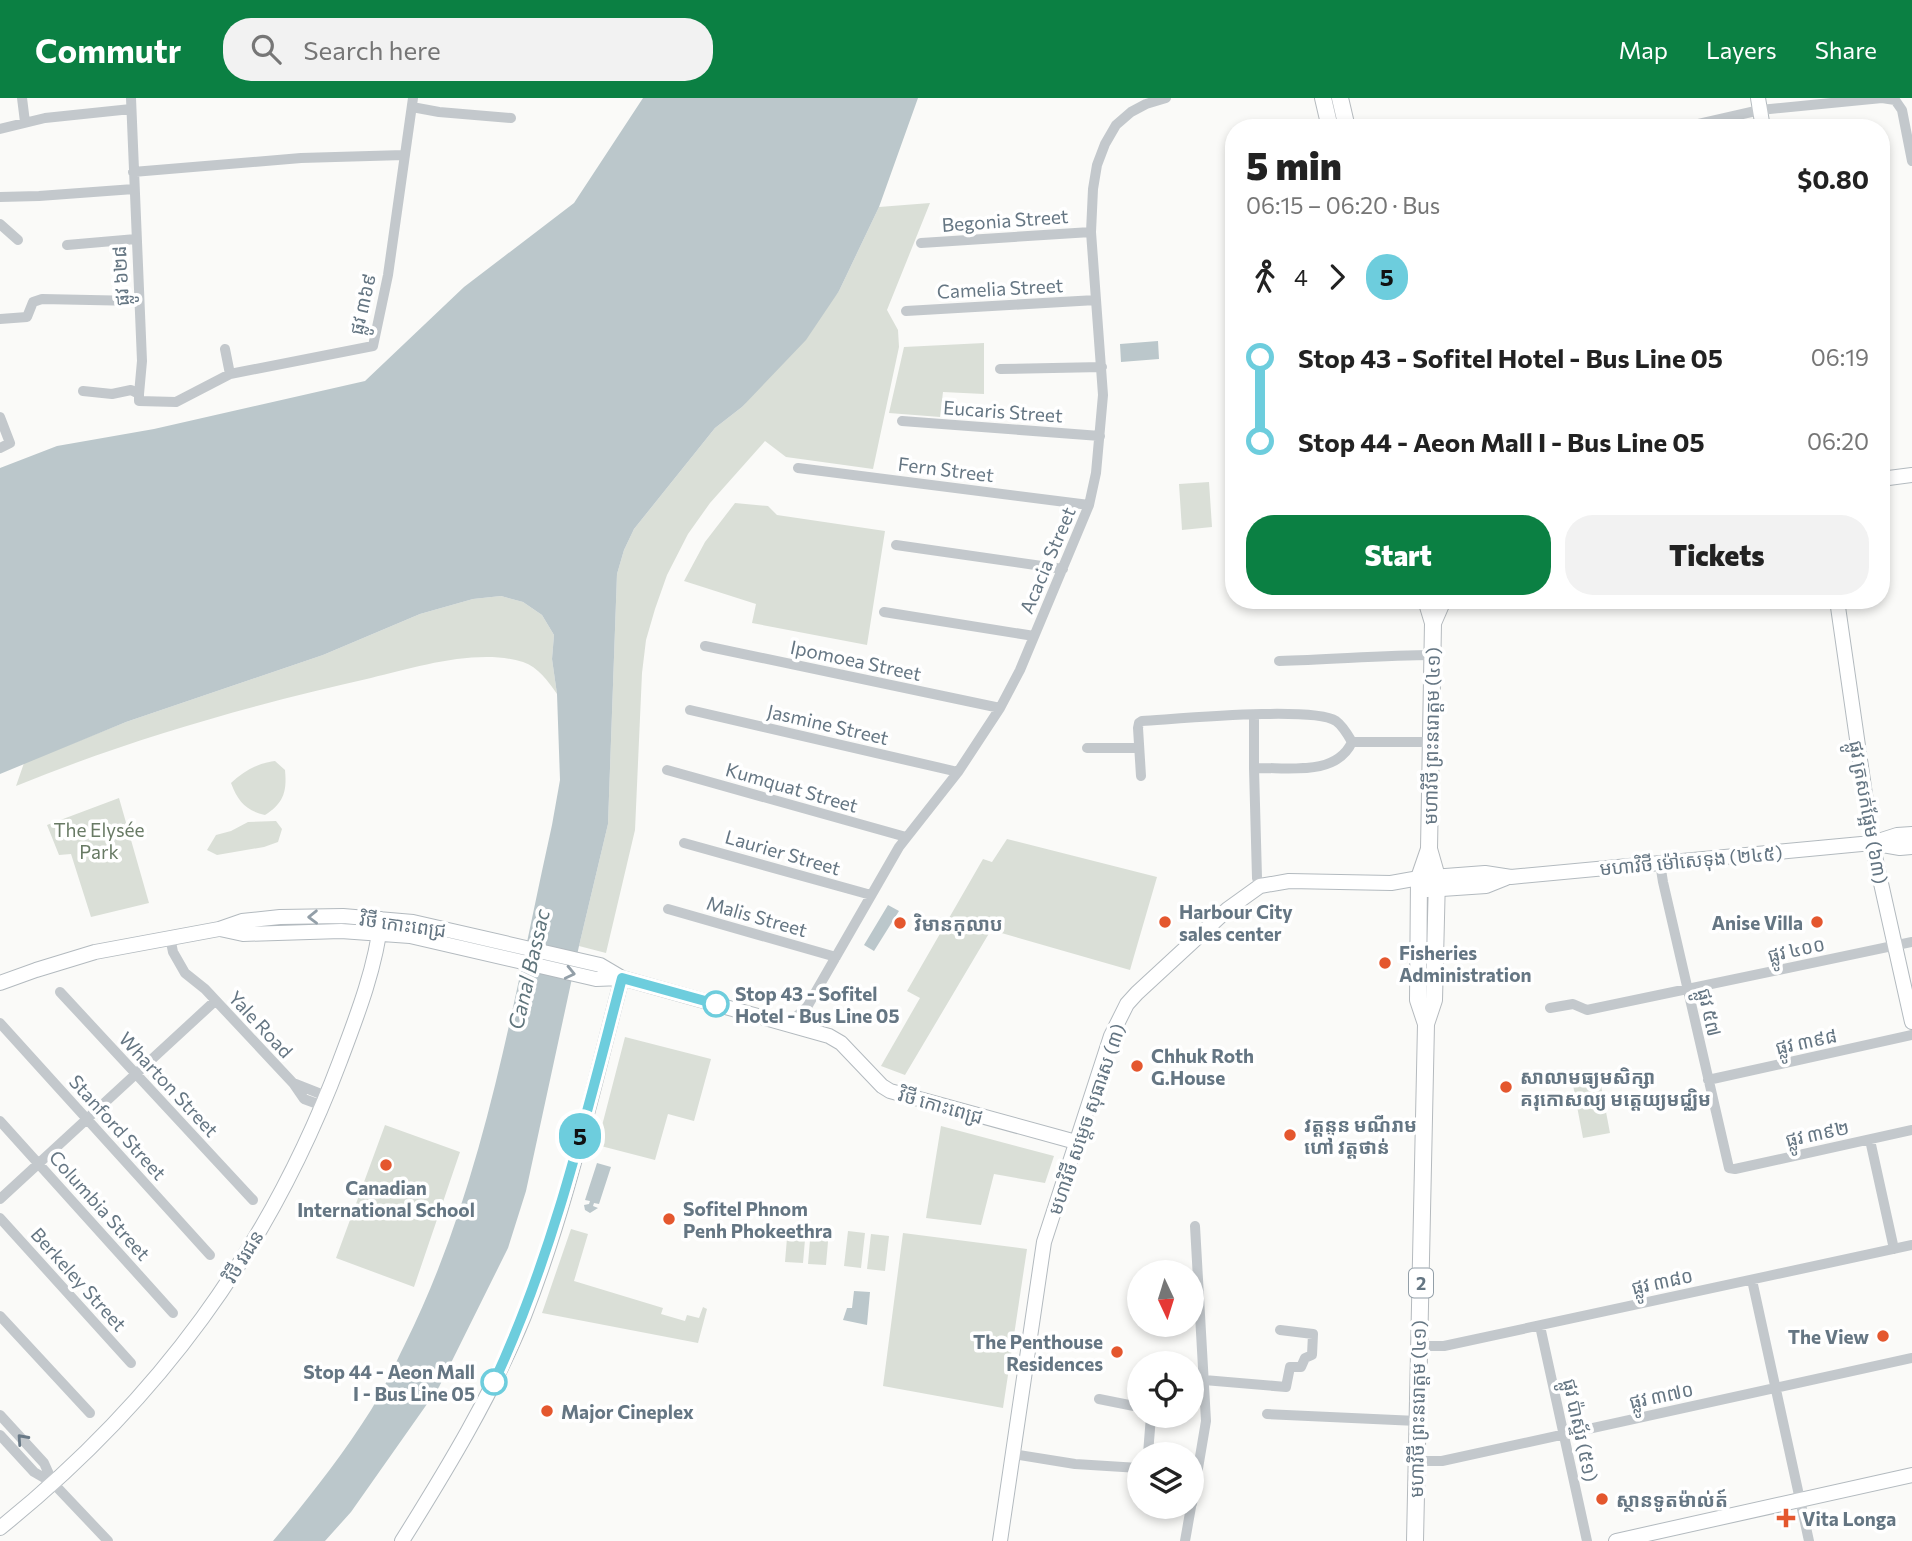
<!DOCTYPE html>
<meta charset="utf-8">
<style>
:root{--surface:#fff;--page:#f2f2f2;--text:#222;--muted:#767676;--accent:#0b8043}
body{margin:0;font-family:Commissioner,"Noto Sans Khmer",sans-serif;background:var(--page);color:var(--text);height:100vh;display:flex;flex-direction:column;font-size:26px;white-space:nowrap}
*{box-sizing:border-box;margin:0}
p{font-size:23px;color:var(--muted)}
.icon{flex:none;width:38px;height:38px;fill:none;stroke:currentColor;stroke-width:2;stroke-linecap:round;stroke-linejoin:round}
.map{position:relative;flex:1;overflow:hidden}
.details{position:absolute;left:1225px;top:21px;width:665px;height:490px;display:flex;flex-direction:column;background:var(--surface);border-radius:28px;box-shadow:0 4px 10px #0003}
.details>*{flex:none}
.badge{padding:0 14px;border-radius:23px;font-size:24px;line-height:46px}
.needle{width:46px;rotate:176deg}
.fabs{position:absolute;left:1127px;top:1162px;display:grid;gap:14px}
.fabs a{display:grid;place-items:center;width:77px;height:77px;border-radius:50%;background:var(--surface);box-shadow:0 4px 10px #0003;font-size:35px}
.map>.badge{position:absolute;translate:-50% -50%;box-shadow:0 0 0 4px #fff}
.legs{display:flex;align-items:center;gap:10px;height:77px;padding:0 21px;font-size:23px}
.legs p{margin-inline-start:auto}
.overview{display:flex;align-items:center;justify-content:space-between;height:119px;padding:0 21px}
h1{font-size:38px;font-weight:800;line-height:52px}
.action{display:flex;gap:14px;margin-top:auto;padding:14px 21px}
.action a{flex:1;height:80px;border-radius:28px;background:var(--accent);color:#fff;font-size:28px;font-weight:800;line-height:80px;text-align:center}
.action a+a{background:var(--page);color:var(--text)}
ul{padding:0 21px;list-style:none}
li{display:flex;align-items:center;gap:24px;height:84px;font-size:26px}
li i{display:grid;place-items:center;width:10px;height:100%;margin:0 9px;background:currentColor}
li i::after{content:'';width:18px;height:18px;margin:-9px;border:5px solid;border-radius:50%;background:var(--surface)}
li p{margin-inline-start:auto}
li:first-child i{background:linear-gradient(#0000 50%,currentColor 0)}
li:last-child i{background:linear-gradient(currentColor 50%,#0000 0)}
header{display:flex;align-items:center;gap:42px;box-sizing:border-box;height:98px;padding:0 35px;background:var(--accent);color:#fff}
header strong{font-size:33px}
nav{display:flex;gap:38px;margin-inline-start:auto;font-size:24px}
.search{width:490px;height:63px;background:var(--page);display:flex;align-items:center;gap:18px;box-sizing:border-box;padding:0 24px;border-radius:28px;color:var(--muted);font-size:26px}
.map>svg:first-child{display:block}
.green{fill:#dadfd7}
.water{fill:#bbc7cb}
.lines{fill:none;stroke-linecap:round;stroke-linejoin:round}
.secondary-casing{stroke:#b3babf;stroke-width:16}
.primary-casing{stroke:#b5babe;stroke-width:18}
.street{stroke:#c3c8cc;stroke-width:10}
.secondary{stroke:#fff;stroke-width:14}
.primary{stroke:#fff;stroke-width:16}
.oneway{stroke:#939fa8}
.oneway2{stroke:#6a7a87}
.line-1-casing{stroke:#fff;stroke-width:16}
.line-1{stroke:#6dcddd;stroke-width:10}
.poi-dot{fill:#e4572e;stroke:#fff;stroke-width:2.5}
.stop-1-dot{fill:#fff;stroke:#6dcddd;stroke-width:3.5}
.labels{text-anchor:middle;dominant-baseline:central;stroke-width:7;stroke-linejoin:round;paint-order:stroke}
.shield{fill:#fff;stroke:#939fa8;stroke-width:2}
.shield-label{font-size:18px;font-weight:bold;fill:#657683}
.street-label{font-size:19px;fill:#657683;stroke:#fff}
.park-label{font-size:19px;fill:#687a64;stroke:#fff}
.poi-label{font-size:19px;font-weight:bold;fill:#657683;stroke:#fff;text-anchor:start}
.stop-label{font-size:19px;font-weight:bold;fill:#657683;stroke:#fff;text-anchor:start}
.water-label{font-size:21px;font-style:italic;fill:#60757c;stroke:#fff}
</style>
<header>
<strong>Commutr</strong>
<div class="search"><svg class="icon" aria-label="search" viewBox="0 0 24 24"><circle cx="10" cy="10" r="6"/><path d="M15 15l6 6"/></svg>Search here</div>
<nav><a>Map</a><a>Layers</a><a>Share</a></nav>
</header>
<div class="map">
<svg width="1912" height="1443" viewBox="0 0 1912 1443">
<rect width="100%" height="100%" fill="#fafaf8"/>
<path class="green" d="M930,105L887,212L898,232L899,249L873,371L786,359L765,343L710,405L688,436L667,477L655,511L646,542L642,575L635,732L606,855L579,848L608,726L617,476L624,452L634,431L715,330L742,309L839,193L879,109Z
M984,245V296L943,294L940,319L889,315L904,249Z
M1209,384L1212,429L1182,432L1179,386Z
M735,405L768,408L777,417L885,433L867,547L752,525L756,506L684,483L705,444Z
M501,498L523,504L542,517L554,537L552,561L557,596C548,583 538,569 523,564C478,550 416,569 371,580C251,607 131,641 16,688L24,665L126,624L323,557L420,516L473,501Z
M275,663L285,672C287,693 284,705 265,717C247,713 238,704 231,685C244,673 258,665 275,663Z
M119,700L149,805L91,819L71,756L59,757L47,727Z
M276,723L282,731L278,744L264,749L217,757L207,752L216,737L231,733L248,724Z
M1007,741L1157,779L1130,872L991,832L905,977L881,968L920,900L907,893L983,761L992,764Z
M625,939L711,961L694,1023L668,1016L655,1062L597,1047Z
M1600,982L1610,1035L1583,1040L1573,987Z
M385,1027L460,1054L414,1189L336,1160Z
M941,1028L1054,1058L1045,1085L994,1076L981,1127L926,1120Z
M788,1128L806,1130L803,1165L785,1164Z
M811,1130L829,1132L826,1167L808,1166Z
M571,1131L588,1136L574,1183L663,1210L661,1216L685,1223L687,1217L699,1220L703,1209L707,1211L698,1245L542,1215Z
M848,1133L865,1135L861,1170L844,1168Z
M903,1135L1027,1151L1003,1310L883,1288Z
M871,1136L889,1138L885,1173L867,1171Z"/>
<path class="water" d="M643,0H918L879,109L839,193L806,242L742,309L715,330L634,431L624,452L617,476L608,726L579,848L526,1093L508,1150L439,1289L351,1414L325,1443H273C308,1401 342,1358 371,1312C384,1291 394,1268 405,1246C485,1085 513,902 552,727L560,682L557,596L552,561L554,537L542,517L523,504L501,498L473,501L420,516L323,557L126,624L0,676V370L57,348L154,331L365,283L464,189L574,105Z
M1158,243L1159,261L1121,264L1120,246Z
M888,807L899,813L874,853L864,847Z
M597,1065L611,1069L599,1106L594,1105L593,1108L598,1110L590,1115L585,1112L584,1107L589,1106L590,1103L585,1102Z
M854,1193L870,1194L867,1227L843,1222L847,1210H852Z"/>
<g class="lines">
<g class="secondary-casing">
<path id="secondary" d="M1758,0L1763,30
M1881,381L1912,377
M1837,502L1872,745L1912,924
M1877,746L1900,750L1912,749
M1427,792L1486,788L1506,780
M220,831L243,836L341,833L410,838L596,881L621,880
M0,885L36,872L95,854L219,831L242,823L280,819L343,818L413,824L600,867L622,880L829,938L841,945L882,988L890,993L1076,1044
M0,1430C157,1304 269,1152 340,963C357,918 376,869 381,821
M402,1443C447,1371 492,1297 524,1218C567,1109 592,993 622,880
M1000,1443L1044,1144L1111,938L1127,906L1137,895L1228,811L1260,788L1289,783L1391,785L1419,780L1485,775L1511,779L1872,745L1897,737L1912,736
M1616,1443L1912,1377"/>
</g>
<g class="primary-casing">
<path id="primary" d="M1323,0L1330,30
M1340,0L1347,30
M1433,525L1443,502
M1426,926L1418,902L1419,780L1429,751
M1415,1443L1426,926L1434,902L1437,779L1429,751L1433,525L1426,502"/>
</g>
<path class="street" d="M22,0L25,24
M131,0L142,263L139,296
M412,9L439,14L511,20
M1681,30L1760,12L1882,0L1895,2L1902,12L1912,63
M0,31L45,20L131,11
M133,74L301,60L404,57
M0,99L39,98L134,91
M0,126L18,142
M921,145L1091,134
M67,147L136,141
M906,213L1096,202
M0,221L27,219L33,204L42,201L138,203
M225,251L230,276
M1000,271L1102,269
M83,293L112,296L131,292L139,296
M139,296V303L176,304L230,276L373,248L388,177L413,0
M0,319L10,345L0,350
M902,323L1100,338
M798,370L1089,407
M896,447L1063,471
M884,514L1034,538
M705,548L1000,610
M1279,563C1331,562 1381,557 1433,557
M690,612L958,674
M1352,644H1431
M1087,650H1139
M1254,670V617
M667,672L906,739
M1141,678L1138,630L1139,625L1142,623C1177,621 1312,608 1336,623C1343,628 1348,637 1352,644
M684,745L871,797
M1660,765L1663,784L1729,1070L1735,1071L1912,1032
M1260,788L1257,780L1254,670C1287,669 1336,679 1352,644
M668,811L836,859
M170,839L173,854L185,875L205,891L293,985L304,1001L323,1008
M60,894L253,1102
M1550,910L1573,906L1587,912L1912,844
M0,925L210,1157
M794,928L797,918L807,909L899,749L958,674L1000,610L1020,572L1089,407L1096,375L1103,297L1091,134L1093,91L1097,67L1105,46L1116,27L1131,14L1146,6L1166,0
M807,931L809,922L807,909
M1708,982L1912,937
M293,985L326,998
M0,1023L173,1215
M1870,1042L1894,1151
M0,1101L215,903
M0,1120L131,1265
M1752,1182L1809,1443
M0,1218L90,1315
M1540,1228L1587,1443
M1419,1248H1444L1912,1147
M1204,1282L1286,1289L1290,1269H1301L1305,1260L1312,1257L1313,1236L1280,1232
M1099,1301L1139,1309
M1267,1316L1417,1323
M0,1317L44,1365L53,1385
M0,1337L34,1374L53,1385L108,1443
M1013,1356L1075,1366L1139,1370
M1148,1356L1151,1318
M1416,1363H1442L1912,1260
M1192,1406L1206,1323L1195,1128
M1185,1443L1191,1409"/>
<use href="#secondary" class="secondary"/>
<use href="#primary" class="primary"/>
</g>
<defs><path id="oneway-chevron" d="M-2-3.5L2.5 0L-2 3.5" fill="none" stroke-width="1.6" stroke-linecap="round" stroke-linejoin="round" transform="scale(1.75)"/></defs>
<g class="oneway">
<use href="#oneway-chevron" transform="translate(313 819) rotate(179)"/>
<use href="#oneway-chevron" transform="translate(570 875) rotate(13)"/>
</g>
<use class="oneway2" href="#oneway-chevron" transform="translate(22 1341) rotate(-132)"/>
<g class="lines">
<g class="line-1-casing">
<path id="line-1" d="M494,1284C554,1155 586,1017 622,880L716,906"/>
</g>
<use href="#line-1" class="line-1"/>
</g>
<g class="poi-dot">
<circle cx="1165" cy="824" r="7"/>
<circle cx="1817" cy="824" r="7"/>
<circle cx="900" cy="825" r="7"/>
<circle cx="1385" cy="865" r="7"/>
<circle cx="1137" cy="968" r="7"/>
<circle cx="1506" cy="989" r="7"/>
<circle cx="1290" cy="1037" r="7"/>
<circle cx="386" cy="1067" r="7"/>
<circle cx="669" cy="1121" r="7"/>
<circle cx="1883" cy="1238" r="7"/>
<circle cx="1117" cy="1254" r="7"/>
<circle cx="547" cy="1313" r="7"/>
<circle cx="1602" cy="1401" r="7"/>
<path d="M1782.5 1409.5h7v7h7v7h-7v7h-7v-7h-7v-7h7z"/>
</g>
<g class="stop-1-dot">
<circle cx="716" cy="906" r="12"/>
<circle cx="494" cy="1284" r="12"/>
</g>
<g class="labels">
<rect class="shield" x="1409" y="1170.5" width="24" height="29" rx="5"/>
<g class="shield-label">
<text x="1421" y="1185">2</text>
</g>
<g class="street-label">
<text transform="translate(1005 122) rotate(-4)">Begonia Street</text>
<text transform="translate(120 178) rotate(-93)">ផ្លូវ ៦២៨</text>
<text transform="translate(1000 190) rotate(-3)">Camelia Street</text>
<text transform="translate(362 206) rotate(-77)">ផ្លូវ ៣៦៩</text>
<text transform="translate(1003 313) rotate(4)">Eucaris Street</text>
<text transform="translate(946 371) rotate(7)">Fern Street</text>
<text transform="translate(1047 462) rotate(-67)">Acacia Street</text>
<text transform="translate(856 562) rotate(12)">Ipomoea Street</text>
<text transform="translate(828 626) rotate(13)">Jasmine Street</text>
<text transform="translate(1431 638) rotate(-89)">មហាវិថី ព្រះនរោត្តម (៤១)</text>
<text transform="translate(792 689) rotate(16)">Kumquat Street</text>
<text transform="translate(1869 714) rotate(80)">ផ្លូវ ត្រសក់ផ្អែម (៦៣)</text>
<text transform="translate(783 754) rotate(16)">Laurier Street</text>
<text transform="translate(1691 762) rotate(-5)">មហាវិថី ម៉ៅសេទុង (២៤៥)</text>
<text transform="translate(757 818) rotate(16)">Malis Street</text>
<text transform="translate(403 826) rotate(8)">វិថី កោះពេជ្រ</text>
<text transform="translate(1796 851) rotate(-12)">ផ្លូវ ៤០០</text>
<text transform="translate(1710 914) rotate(77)">ផ្លូវ ៥៧</text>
<text transform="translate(261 926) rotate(47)">Yale Road</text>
<text transform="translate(1806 943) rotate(-12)">ផ្លូវ ៣៩៨</text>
<text transform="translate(169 986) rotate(47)">Wharton Street</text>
<text transform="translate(941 1007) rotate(16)">វិថី កោះពេជ្រ</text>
<text transform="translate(1086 1021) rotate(-71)">មហាវិថី សម្តេច សុធារស (៣)</text>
<text transform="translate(118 1029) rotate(48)">Stanford Street</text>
<text transform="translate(1817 1035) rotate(-12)">ផ្លូវ ៣៩២</text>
<text transform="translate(100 1107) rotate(48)">Columbia Street</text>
<text transform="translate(243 1158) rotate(-58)">វិថី វរជន</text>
<text transform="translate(79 1181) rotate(48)">Berkeley Street</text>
<text transform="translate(1662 1183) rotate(-12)">ផ្លូវ ៣៨០</text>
<text transform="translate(1661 1297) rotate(-12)">ផ្លូវ ៣៧០</text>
<text transform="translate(1417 1311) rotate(-89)">មហាវិថី ព្រះនរោត្តម (៤១)</text>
<text transform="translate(1581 1332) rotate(78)">ផ្លូវ ប៉ាស្ទ័រ (៥១)</text>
</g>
<g class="park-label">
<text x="99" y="731">The Elysée<tspan x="99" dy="22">Park</tspan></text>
</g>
<g class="poi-label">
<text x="1179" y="813">Harbour City<tspan x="1179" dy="22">sales center</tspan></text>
<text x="1803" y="824" text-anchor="end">Anise Villa</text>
<text x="914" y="825">វិមានកុលាប</text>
<text x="1399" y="854">Fisheries<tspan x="1399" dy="22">Administration</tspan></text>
<text x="1151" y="957">Chhuk Roth<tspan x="1151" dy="22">G.House</tspan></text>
<text x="1520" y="978">សាលាមធ្យមសិក្សា<tspan x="1520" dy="22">គរុកោសល្យ មត្តេយ្យមជ្ឈិម</tspan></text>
<text x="1304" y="1026">វត្តនួន មណីរាម<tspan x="1304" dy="22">ហៅ វត្តថាន់</tspan></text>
<text x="386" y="1089" text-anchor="middle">Canadian<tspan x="386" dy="22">International School</tspan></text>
<text x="683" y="1110">Sofitel Phnom<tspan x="683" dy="22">Penh Phokeethra</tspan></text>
<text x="1869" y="1238" text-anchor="end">The View</text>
<text x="1103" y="1243" text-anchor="end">The Penthouse<tspan x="1103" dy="22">Residences</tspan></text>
<text x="561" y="1313">Major Cineplex</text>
<text x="1616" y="1401">ស្ថានទូតម៉ាល់ត៍</text>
<text x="1802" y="1420">Vita Longa</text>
</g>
<g class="stop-label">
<text x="735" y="895">Stop 43 - Sofitel<tspan x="735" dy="22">Hotel - Bus Line 05</tspan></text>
<text x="475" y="1273" text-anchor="end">Stop 44 - Aeon Mall<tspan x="475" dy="22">I - Bus Line 05</tspan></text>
</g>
<g class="water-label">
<text transform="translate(528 871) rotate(-77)">Canal Bassac</text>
</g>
</g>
</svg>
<div class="fabs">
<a><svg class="needle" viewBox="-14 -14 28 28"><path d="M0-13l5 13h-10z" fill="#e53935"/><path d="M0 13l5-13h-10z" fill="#767676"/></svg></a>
<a><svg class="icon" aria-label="locate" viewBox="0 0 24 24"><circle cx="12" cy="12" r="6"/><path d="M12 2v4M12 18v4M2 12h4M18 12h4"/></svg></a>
<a><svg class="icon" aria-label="layers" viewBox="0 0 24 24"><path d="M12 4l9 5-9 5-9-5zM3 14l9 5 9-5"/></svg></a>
</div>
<b class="badge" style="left:580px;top:1038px;background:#6dcddd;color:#111">5</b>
<section class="details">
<div class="overview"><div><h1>5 min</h1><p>06:15 – 06:20 · Bus</p></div><b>$0.80</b></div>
<div class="legs"><svg class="icon" aria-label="walk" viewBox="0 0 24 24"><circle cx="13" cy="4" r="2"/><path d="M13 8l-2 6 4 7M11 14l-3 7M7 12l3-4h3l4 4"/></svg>4<svg class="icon" aria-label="forward" viewBox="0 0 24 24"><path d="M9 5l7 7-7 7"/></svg><b class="badge" style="background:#6dcddd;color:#111">5</b></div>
<ul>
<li><i style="color:#6dcddd"></i><b>Stop 43 - Sofitel Hotel - Bus Line 05</b><p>06:19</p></li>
<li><i style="color:#6dcddd"></i><b>Stop 44 - Aeon Mall I - Bus Line 05</b><p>06:20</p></li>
</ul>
<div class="action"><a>Start</a><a>Tickets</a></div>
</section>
</div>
